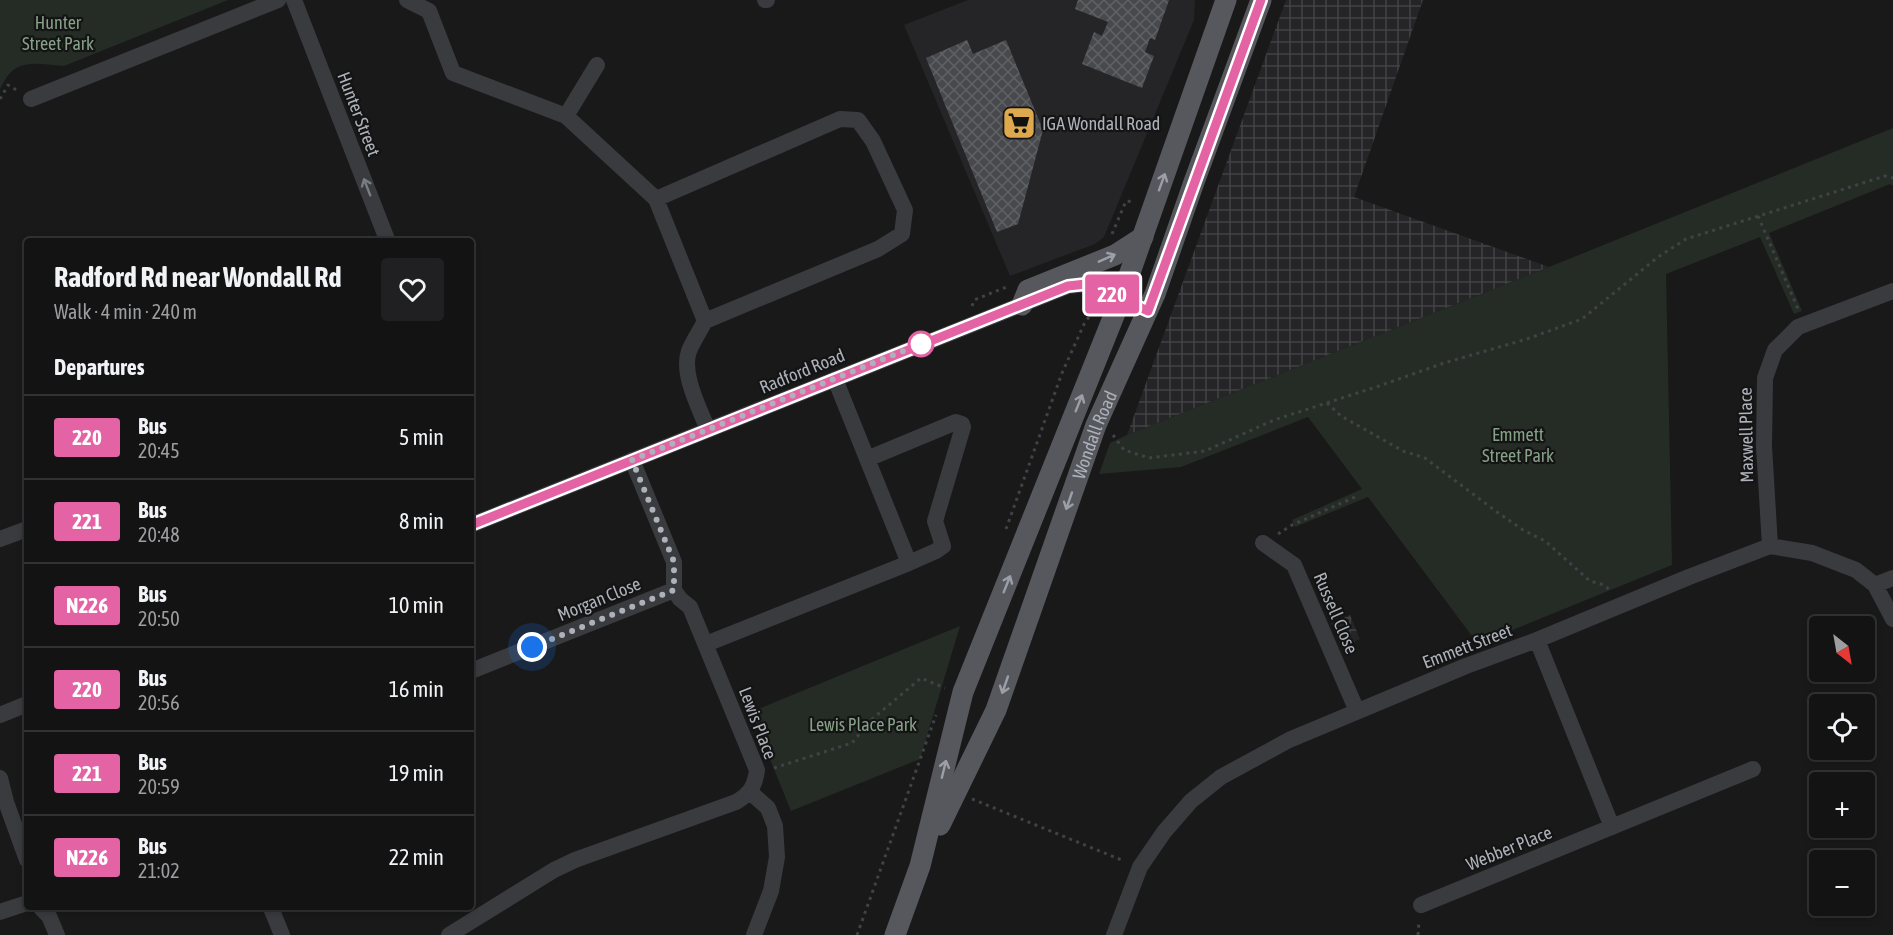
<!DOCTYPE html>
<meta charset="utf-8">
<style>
:root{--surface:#131314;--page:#202022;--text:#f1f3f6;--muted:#9d9ea0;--line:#323234}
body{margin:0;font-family:"Asap Condensed",sans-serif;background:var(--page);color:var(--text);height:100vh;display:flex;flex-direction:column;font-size:22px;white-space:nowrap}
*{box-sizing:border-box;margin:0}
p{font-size:20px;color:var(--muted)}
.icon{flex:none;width:33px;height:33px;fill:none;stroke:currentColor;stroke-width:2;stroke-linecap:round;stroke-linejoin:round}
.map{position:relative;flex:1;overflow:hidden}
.sheet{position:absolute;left:24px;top:238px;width:450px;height:672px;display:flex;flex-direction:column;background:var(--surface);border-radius:6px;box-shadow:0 3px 9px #0003,0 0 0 2px var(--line)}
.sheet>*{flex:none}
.badge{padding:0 12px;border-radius:4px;font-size:21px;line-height:39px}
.needle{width:39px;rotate:149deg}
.fabs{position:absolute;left:1809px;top:616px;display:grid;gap:12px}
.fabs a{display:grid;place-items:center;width:66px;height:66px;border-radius:6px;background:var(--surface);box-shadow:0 3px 9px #0003,0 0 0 2px var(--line);font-size:30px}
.you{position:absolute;width:30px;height:30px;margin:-15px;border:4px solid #fff;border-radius:50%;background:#1a73e8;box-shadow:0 0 0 9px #1a73e833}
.map>.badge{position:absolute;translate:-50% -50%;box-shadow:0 0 0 3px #fff}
h2{padding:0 30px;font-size:22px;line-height:54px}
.round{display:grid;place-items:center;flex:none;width:63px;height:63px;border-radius:6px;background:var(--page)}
.summary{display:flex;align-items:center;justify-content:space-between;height:102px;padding:0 30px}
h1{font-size:28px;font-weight:700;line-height:45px}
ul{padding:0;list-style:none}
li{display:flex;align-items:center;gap:18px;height:84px;padding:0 30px;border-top:2px solid var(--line)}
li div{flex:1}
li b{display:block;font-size:22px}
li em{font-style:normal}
li .badge{min-width:66px;font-weight:700;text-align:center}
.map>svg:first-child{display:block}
.built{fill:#252527}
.industrial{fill:url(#industrial-grid)}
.park{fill:#252c26}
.building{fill:url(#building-cross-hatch)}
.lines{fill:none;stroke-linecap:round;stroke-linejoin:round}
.path{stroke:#404246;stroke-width:3;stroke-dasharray:3 4.5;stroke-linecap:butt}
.minor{stroke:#3a3b3f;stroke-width:16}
.major{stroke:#56585e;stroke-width:21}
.oneway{stroke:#9c9fa7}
.oneway2{stroke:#797c82}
.line-casing{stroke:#fff;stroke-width:14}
.line{stroke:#e463a4;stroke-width:9}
.walk{stroke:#adb1b9;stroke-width:6;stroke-dasharray:0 10.8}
.stop-dot{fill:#fff;stroke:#e463a4;stroke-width:3}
.labels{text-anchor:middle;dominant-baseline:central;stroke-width:4.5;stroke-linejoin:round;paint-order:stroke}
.park-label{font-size:18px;fill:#86a187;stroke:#141415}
.street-label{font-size:18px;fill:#adb1b9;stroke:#141415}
.poi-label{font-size:18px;fill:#adb1b9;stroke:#141415;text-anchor:start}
</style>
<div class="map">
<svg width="1893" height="935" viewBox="0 0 1893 935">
<defs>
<pattern id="industrial-grid" width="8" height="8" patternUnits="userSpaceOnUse" patternTransform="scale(1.5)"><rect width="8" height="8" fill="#252527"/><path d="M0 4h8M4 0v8" fill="none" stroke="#424244"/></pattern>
<pattern id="building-cross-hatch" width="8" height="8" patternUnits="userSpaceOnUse" patternTransform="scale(1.5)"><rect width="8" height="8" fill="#48494d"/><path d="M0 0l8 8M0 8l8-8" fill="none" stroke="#606165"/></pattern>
</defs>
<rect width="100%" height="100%" fill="#19191a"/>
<path class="built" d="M968,0H1195L1194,20L1104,237L1095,244L1010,276L904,25Z"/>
<path class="industrial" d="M1286,0H1423L1354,197L1549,267L1127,435Z
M1350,615L1360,639L1342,647L1331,623Z"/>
<path class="park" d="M0,0H228L64,66C48,65 24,59 11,72C7,76 3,83 0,89Z
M1893,128V186L1890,184L1769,233L1802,311L1794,314L1760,237L1666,274L1672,565L1478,644L1368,497L1295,527L1292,520L1362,489L1308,417L1181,467L1099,474L1110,443L1127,435L1549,267Z
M960,626L920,759L791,811L751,712Z"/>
<path class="building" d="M1078,0H1169L1155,40L1150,38L1145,52L1154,56L1142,88L1082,64L1094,32L1102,36L1108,22L1075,9Z
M967,40L973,54L1006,40L1043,130L1018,224L997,232L926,58Z"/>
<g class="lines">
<path class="path" d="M0,99L8,85L18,91
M1758,216L1798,309
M1112,234L1126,201L1134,202
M972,306L974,300L1009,286
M1327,403L1341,416L1403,451L1425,458L1497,512L1523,530L1545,541L1590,581L1604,585L1611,591
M1113,435L1124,450L1149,458L1205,451L1274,420L1379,386L1444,363L1527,339L1582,319L1658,257L1686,239L1885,176L1893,178
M1006,529L1062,373L1085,322L1093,312
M1278,534L1292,525L1355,497
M774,768L852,743L871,720L921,678L945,688
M972,799L1124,861
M857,935L936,715
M1418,935L1419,921"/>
<path class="minor" d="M294,0L388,242
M407,0L429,11L453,73L566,116L656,199L705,321C700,331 693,341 689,351C681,374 699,407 708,430
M765,0H767
M31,99L278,0
M566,116L597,65
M656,199L840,119L858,120L873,141L905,210L902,234L878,249L705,321
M867,459L956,422L962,424L963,427L935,521L943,546L936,551L909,563
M471,525L1068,286L1086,284L1096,287L1148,311
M0,539L27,529
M1263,543L1294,565L1357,711
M1770,546L1764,446L1765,378L1775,350L1798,327L1893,291
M1875,585L1893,578
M1537,640L1612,827
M706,644L909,563L835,379
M471,671L674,590
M0,715L27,704
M0,778L6,802L27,860
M750,792L768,808L775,826L777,857L771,891L754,935
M1421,905L1753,769
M41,908L49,916L57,935
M271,908L282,935
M0,912L27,903
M449,935L554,870L575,860L736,802C750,794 755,786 757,770L690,607L680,599L674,590V562L632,460
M1114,935L1140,867L1164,832L1191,801L1221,777L1289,740L1466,666L1537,640L1689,577L1770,546L1812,553L1856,570L1875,585L1893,619"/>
<g class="major">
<path d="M1022,305L1028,290L1115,255L1143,237"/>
<path id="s1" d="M940,825L996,710L1096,425L1155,294L1194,182L1261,0"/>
<path d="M895,935L920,866L963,692L1121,298L1226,0"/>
</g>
</g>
<defs><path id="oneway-shaft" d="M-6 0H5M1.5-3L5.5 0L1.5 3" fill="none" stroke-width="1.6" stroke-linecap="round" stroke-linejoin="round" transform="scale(1.5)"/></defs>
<g class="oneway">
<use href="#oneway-shaft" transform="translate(1162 182) rotate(-70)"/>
<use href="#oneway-shaft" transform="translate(1107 258) rotate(-24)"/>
<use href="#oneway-shaft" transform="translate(1079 403) rotate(-68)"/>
<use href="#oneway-shaft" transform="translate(1069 501) rotate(109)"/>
<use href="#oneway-shaft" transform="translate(1007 584) rotate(-68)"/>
<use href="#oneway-shaft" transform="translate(1005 685) rotate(109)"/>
<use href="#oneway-shaft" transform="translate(944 769) rotate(-76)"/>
</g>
<use class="oneway2" href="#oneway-shaft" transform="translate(367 187) rotate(-111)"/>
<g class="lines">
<g class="line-casing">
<path id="line" d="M471,525L1068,286L1086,284L1096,287L1148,311L1261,0"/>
</g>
<use href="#line" class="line"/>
<path class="walk" d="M532,647L674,590V562L632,460L921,344"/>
</g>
<defs>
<g id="supermarket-square" transform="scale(1.725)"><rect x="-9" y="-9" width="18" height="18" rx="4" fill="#dea94e" stroke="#141415"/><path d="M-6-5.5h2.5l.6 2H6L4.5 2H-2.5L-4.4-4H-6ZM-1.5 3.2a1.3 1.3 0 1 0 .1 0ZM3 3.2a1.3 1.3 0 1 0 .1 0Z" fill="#111"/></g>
</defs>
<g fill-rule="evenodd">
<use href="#supermarket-square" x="1019" y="123"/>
</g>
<circle class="stop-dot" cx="921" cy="344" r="12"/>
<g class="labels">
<g class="park-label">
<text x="58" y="22">Hunter<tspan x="58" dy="21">Street Park</tspan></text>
<text x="1518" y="434">Emmett<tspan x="1518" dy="21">Street Park</tspan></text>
<text x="863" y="724">Lewis Place Park</text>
</g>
<g class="street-label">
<text transform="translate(359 114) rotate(69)">Hunter Street</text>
<text transform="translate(802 371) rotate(-22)">Radford Road</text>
<text stroke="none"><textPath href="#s1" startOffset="420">Wondall Road</textPath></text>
<text transform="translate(1746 435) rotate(-91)">Maxwell Place</text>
<text transform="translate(599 599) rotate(-22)">Morgan Close</text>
<text transform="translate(1336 613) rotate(67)">Russell Close</text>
<text transform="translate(1467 646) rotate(-21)">Emmett Street</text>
<text transform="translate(758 723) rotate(69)">Lewis Place</text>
<text transform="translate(1509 848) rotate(-22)">Webber Place</text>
</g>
<g class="poi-label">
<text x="1042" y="123">IGA Wondall Road</text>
</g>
</g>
</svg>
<div class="fabs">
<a><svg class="needle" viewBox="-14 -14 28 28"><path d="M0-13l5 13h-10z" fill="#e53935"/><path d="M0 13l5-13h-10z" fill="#9d9ea0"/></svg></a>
<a><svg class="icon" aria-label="locate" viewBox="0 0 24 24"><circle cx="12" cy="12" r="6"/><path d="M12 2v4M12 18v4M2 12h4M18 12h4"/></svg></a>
<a>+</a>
<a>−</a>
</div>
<div class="you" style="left:532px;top:647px"></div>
<b class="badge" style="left:1112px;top:294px;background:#e463a4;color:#fff">220</b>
<section class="sheet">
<div class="summary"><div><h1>Radford Rd near Wondall Rd</h1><p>Walk · 4 min · 240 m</p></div><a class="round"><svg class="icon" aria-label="heart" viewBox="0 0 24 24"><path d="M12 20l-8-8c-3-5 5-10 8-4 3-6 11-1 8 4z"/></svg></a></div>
<h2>Departures</h2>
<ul>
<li><span class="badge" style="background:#e463a4;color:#fff">220</span><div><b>Bus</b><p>20:45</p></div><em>5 min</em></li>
<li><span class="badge" style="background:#e463a4;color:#fff">221</span><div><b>Bus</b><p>20:48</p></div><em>8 min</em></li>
<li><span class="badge" style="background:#e463a4;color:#fff">N226</span><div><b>Bus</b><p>20:50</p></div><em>10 min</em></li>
<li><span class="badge" style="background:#e463a4;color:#fff">220</span><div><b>Bus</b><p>20:56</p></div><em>16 min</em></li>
<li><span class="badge" style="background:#e463a4;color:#fff">221</span><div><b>Bus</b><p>20:59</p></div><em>19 min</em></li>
<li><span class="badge" style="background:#e463a4;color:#fff">N226</span><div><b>Bus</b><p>21:02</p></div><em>22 min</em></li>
</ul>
</section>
</div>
